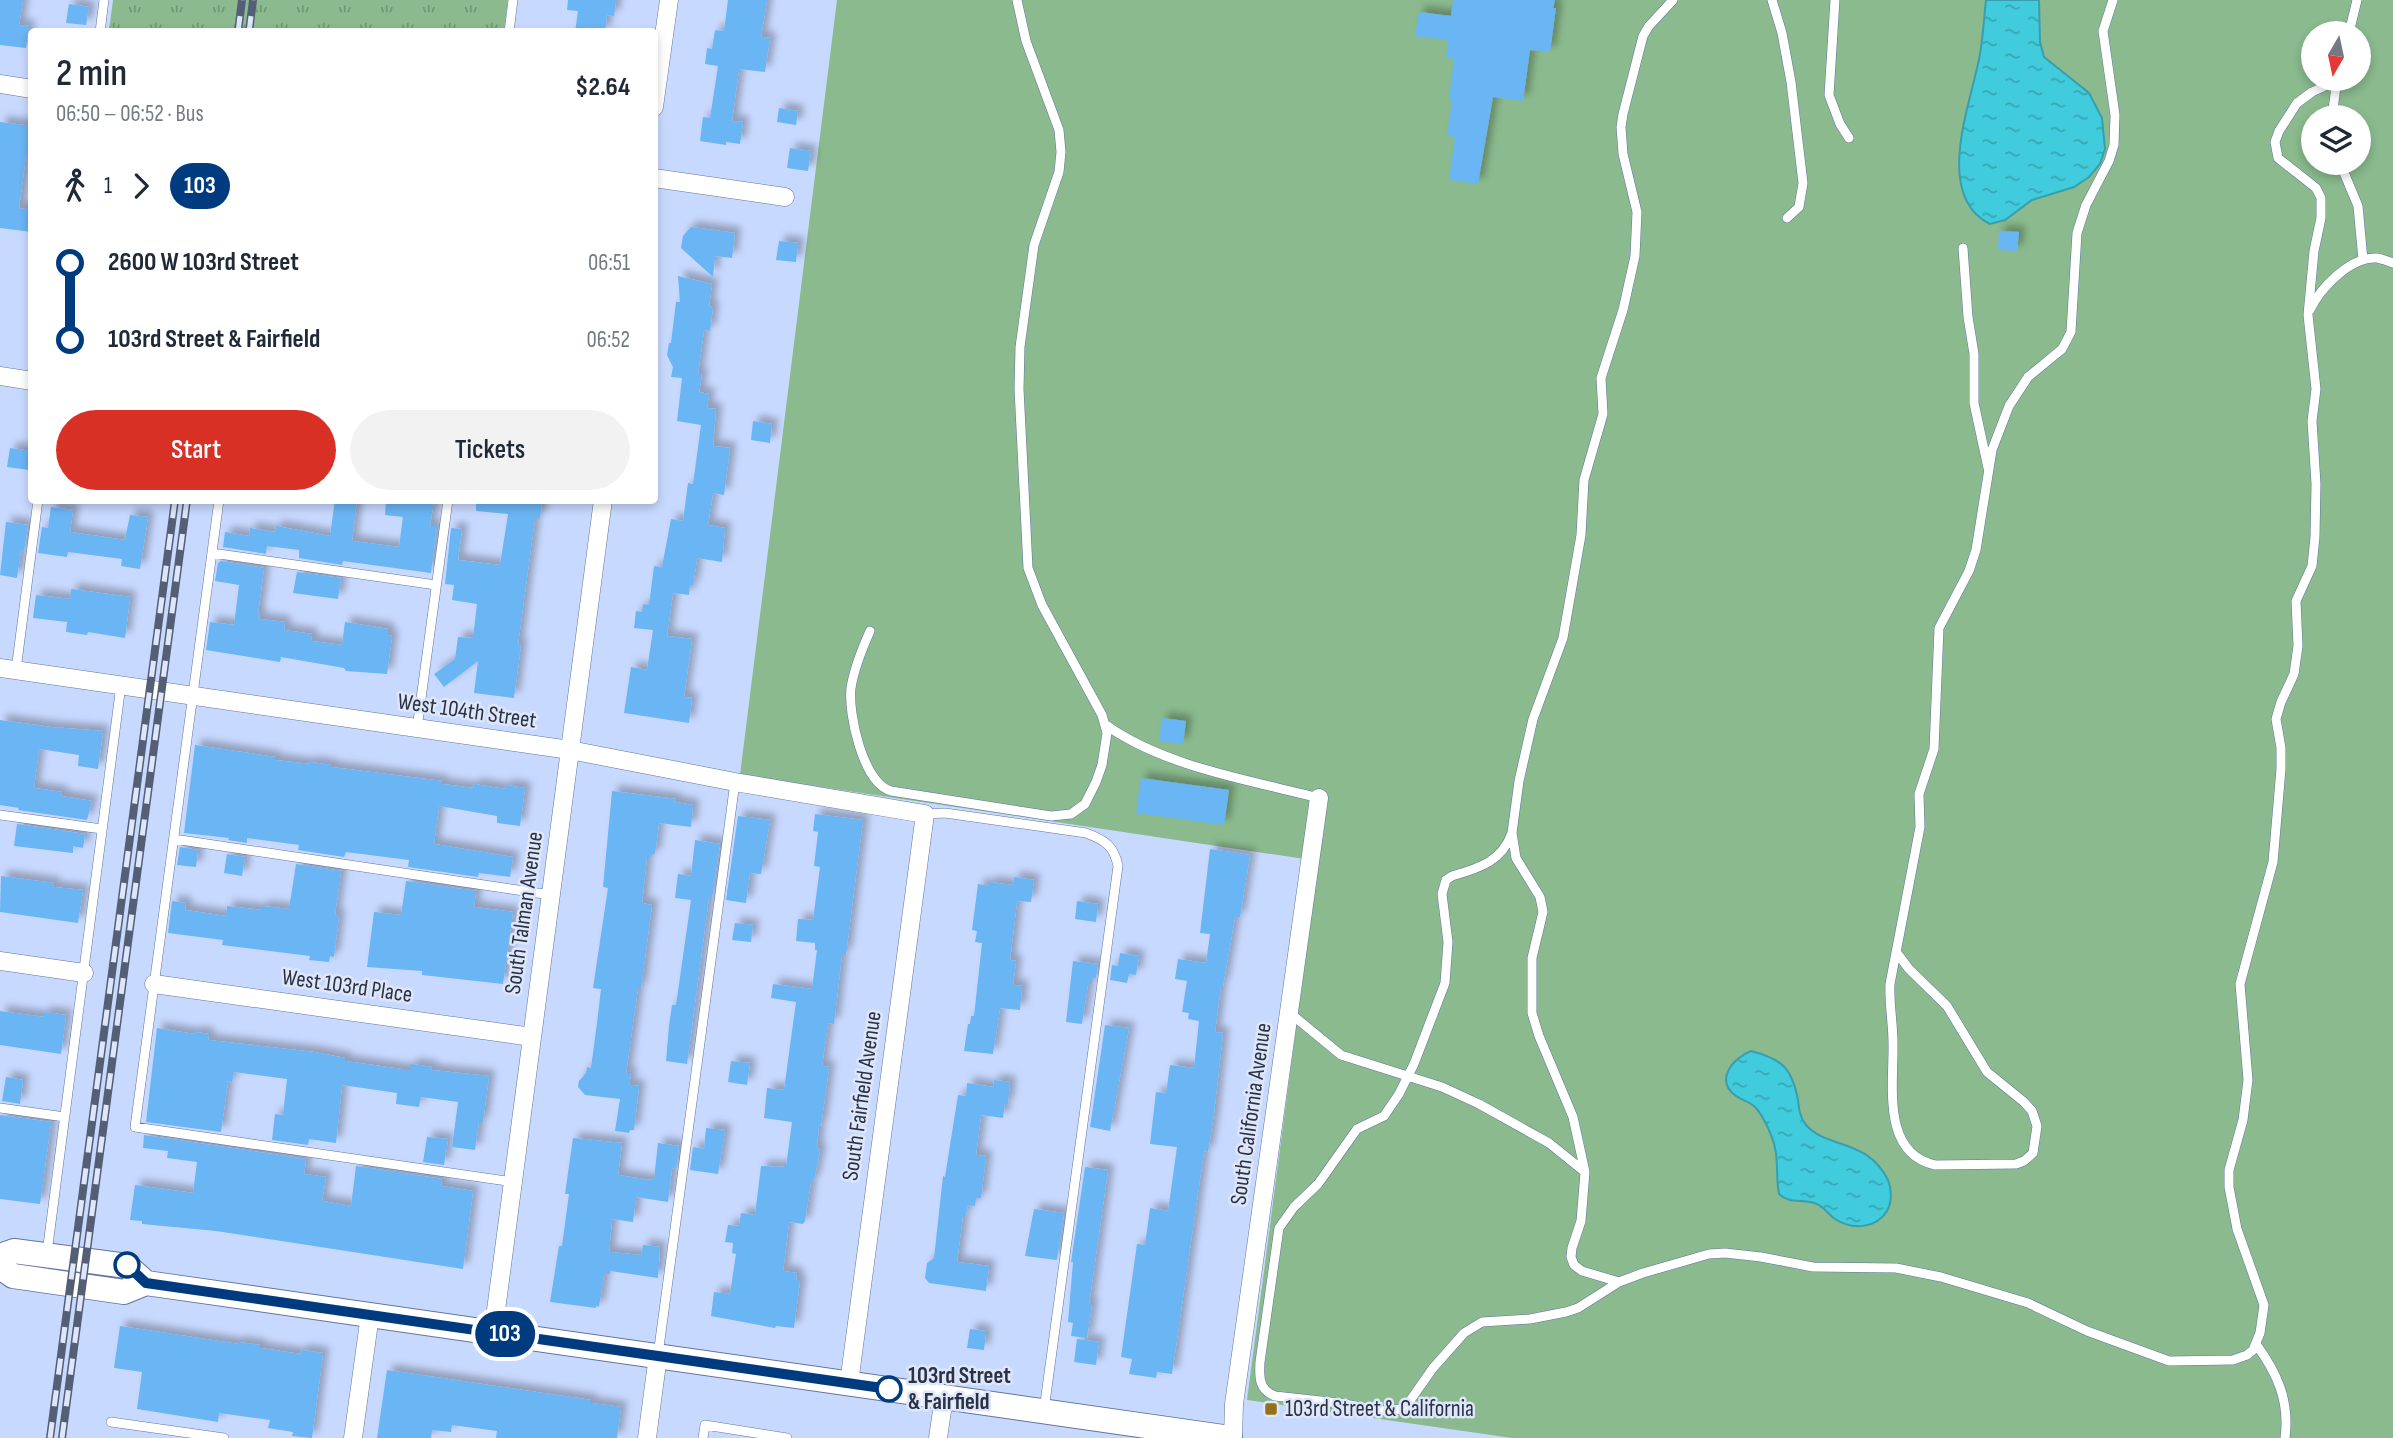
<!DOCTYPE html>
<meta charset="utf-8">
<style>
:root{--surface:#fff;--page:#f2f2f3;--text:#1f2937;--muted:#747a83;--accent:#d93025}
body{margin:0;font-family:"Sofia Sans Condensed",sans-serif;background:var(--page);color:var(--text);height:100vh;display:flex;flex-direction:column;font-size:26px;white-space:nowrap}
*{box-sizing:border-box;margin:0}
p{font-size:23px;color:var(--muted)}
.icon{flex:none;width:38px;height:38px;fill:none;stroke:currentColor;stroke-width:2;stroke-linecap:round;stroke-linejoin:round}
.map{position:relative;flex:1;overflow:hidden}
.details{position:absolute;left:28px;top:28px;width:630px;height:476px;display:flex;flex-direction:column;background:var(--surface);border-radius:7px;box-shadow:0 4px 10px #0003}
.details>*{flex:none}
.badge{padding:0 14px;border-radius:23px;font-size:24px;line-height:46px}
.needle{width:46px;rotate:189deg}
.buttons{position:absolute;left:2301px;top:21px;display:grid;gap:14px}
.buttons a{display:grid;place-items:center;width:70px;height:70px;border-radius:50%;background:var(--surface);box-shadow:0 4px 10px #0003;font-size:35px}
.map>.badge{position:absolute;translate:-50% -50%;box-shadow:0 0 0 4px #fff}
.legs{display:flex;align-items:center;gap:10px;height:77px;padding:0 28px;font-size:23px}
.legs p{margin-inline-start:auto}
.overview{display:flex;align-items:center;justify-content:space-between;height:119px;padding:0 28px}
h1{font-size:38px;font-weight:600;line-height:52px}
.primary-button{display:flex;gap:14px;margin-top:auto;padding:14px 28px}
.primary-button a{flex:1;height:80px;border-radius:42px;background:var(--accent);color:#fff;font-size:28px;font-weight:600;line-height:80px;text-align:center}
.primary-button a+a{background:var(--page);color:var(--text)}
ul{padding:0 28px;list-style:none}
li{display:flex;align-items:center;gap:24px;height:77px;font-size:26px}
li i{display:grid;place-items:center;width:10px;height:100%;margin:0 9px;background:currentColor}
li i::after{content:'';width:18px;height:18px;margin:-9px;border:5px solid;border-radius:50%;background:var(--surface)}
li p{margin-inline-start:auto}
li:first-child i{background:linear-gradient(#0000 50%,currentColor 0)}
li:last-child i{background:linear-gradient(currentColor 50%,#0000 0)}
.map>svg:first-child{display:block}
.green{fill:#8aba8d;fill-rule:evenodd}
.park{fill:url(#park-tufts)}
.water{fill:url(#water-ripples);stroke:#399eae;stroke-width:2}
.building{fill:#6bb5f4;filter:url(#shadow)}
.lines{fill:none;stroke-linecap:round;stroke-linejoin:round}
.lane-casing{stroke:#62749e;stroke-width:10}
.street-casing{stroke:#62749e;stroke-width:19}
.secondary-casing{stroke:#62749e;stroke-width:26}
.lane{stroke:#fff;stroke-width:9}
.street{stroke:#fff;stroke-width:18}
.secondary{stroke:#fff;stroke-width:24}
.rail-casing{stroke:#545f76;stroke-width:8}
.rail{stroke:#dee6fa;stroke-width:5;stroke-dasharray:16;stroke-linecap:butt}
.line-1-casing{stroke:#fff;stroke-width:16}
.line-1{stroke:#003b80;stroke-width:10}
.stop-1-dot{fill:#fff;stroke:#003b80;stroke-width:3.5}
.poi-dot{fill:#937118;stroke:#dee6fa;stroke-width:2.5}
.labels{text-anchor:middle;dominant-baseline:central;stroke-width:5;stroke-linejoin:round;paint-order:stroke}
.street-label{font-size:23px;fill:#2a3244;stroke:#dee6fa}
.stop-label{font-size:23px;font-weight:bold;fill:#2a3244;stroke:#dee6fa;text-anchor:start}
.poi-label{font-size:23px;fill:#2a3244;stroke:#dee6fa;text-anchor:start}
</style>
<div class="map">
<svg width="2393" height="1438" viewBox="0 0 2393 1438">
<defs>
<pattern id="park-tufts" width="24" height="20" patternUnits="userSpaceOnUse" patternTransform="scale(1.75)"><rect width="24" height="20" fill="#8aba8d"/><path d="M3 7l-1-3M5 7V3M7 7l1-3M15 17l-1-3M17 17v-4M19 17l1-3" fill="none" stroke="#719875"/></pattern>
<pattern id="water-ripples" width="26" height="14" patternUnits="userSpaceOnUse" patternTransform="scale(1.75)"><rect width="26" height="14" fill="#40ccdc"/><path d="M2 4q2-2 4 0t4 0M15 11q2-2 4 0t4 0" fill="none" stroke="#36a6b4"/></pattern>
<filter id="shadow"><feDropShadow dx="6" dy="-6" stdDeviation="3.5" flood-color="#0004"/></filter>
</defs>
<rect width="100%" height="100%" fill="#c8d9ff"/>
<path class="green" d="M837,0H2393V1438H1512L1247,1400L1318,861L740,775ZM2314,33H2359V79H2314ZM2314,117H2359V163H2314Z"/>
<path class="park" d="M113,0H508L504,31H109Z"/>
<path class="water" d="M1986,0H2039L2040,42L2044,57L2089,93L2102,118L2105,149L2100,164L2089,177L2074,187L2032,200L2005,220L1990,224C1932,195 1972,101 1980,54C1983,36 1984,18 1986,0Z
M1751,1051C1782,1059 1792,1068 1798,1100C1799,1109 1800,1118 1806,1125C1827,1149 1867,1138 1888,1180C1892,1190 1892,1202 1887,1211C1876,1229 1852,1230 1835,1219C1828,1214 1823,1205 1814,1203C1802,1199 1789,1204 1779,1194C1775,1174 1780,1155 1771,1135C1768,1127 1761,1113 1755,1107C1750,1102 1742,1100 1736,1096C1714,1080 1733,1058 1751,1051Z"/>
<path class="building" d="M0,0H23L19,25L29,26L26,48L0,45Z
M568,0H616L614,16L607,15L605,32H575L578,11L567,10Z
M728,0H767L761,37L770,38L765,72L739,69L732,121L743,122L740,144L726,142V145L700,141L703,117L710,118L718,66L705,64L707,48L712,49L715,30L724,31Z
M1453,0H1555L1553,8H1556L1550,52L1530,50L1523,101L1493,97L1478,184L1449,180L1455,137L1447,136L1452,101L1449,100L1454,59L1446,57L1448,40L1415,36L1419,12L1451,16Z
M69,4L89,7L86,25L66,23Z
M779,108L798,111L796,125L777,122Z
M0,122L32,126V156L26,155L19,208L32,210V232L0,228Z
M790,148L811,151L808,171L787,168Z
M691,227L735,233L732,258L715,256L713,277L681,248L683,236Z
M1999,231L2019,232L2017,251L1998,250Z
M779,241L798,243L796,262L776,260Z
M678,276L712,284L709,306L713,307L710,331L704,330L698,374H702L699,392L709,394L707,408L716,409L713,446L730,448L724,495L713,493L708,525L725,528L722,562L697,558L693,586L690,585L689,595L673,593L667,636L692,639L684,697L692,698L689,723L624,713L631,667L647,670L653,630L634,628L636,611L642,612L643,604L649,605L654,566L662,567L671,519L683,521L688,483L693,484L701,425L677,421L682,378L671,377L673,367L667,355L669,343H671L676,302H680Z
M753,421L772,424L770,443L751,440Z
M10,448L31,451L29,470L7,467Z
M335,500H357L352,541L399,547L403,517L385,515L386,500H434L430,526H437L431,573L343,561L342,565L299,558V550L267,546L266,554L223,547L225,532L249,536L250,528L275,532L276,526L330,536Z
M476,500H534L542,504L540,518H535L518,644L521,645L514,698L474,693L478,661L444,687L434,674L455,659L458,637L473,638L477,604L452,600L454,585L445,584L451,528L462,529L458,560L500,565L508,514L476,511Z
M51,507L73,510L70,532L125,540L130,515L148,517L140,569L121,566L122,559L68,552L67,557L38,553L42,527L48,528Z
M6,522L28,525L24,551L21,550L17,578L0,575Z
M221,561L264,568L258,613H260L259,619L285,622L284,630L312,634L311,641L342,645L345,622L388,629V635L392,636L387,674L346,671L344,668L281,657L280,662L206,650L210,622L234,625L239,585L215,581L218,563Z
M297,572L341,578L338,599L293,593Z
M71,589L130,597L125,638L88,632L87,635L66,632L67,622L33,618L36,595L70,599Z
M1162,718L1186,721L1183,744L1159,741Z
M0,720L51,727L103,731L98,769L78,766L79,755L39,749L34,788L62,792L61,796L92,801L87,820L18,810L19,808L0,805Z
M195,745L275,757V760L310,764V762L331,765V767L442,781V784L473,788L474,784L505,789L506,785L525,788L520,826L497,823V816L439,806L434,844L513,857L510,877L479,873L478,877L408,867L409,860L346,852L344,857L298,850L299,845L247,838V843L228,840L229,838L184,833Z
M1141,778L1229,790L1224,825L1136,813Z
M612,791L676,799L675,802L693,805L691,827L659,823L655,854H652L651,857H647L642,903L652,905L641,988H638L626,1073H631L629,1085L639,1086L634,1130H630L629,1133L615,1131L620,1099L585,1095L578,1087L579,1081L586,1073L587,1067L591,1068L597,1023L601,989L593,988L608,888L603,887Z
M815,814L863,820L846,954H842L834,1024L828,1023L822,1066L829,1067L821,1126L819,1125L817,1147L820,1151L814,1180L811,1181L805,1221L803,1224L789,1222L783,1271L797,1273L796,1280H800L794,1328L776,1326L775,1328L711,1316L714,1292L730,1294L736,1254L732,1253L733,1243L725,1242L728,1225L739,1226L741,1213L755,1215L761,1166L786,1167L792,1122L764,1118L767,1088L784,1090L796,1002L771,998L773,984L812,989L817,950H815V943L796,941L798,919L813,920L820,867L814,866L818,832L813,831Z
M738,816L770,820L761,874L750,873L746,903L726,900Z
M17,824L85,834L83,848L73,846V853L14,846Z
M695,840L720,844L712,898L709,897L687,1064L666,1061L669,1026L672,1005H676L691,900L675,898L678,874L691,876Z
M180,847L198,850L196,867L177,865Z
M1210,849L1250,855L1240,917H1235L1223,986L1221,985L1215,1032L1223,1033L1214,1113L1208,1152L1204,1151L1172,1374L1157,1372L1156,1378L1129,1374L1132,1359L1121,1357L1137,1244L1145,1245L1150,1208L1168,1211L1177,1147L1150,1144L1156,1092L1166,1093L1170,1065L1194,1068L1199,1021L1188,1019L1189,1013L1182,1012L1187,981L1175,979L1178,959L1206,963L1210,934L1200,933Z
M227,854L245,857L242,876L224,873Z
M296,864L341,871L335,915H339L334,957L330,956L329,962L309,960L310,956L222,945L223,940L168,933L172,901L186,903L185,910L226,916L227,906L262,910V906L289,909Z
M1,876L54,883L53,887L83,890L78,923L0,912Z
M1014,877L1034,880L1031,902L1017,901L1010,960L1016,961L1013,985L1022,986L1020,1010L1000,1008L993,1054L964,1051L968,1024H970L971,1016H974L982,943L975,942L977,931L972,930L978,884L989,886V882L1013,885Z
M406,881L476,891L474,907L513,912L503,984L422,975V971L367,967L374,912L401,915Z
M1077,901L1098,904L1096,922L1075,919Z
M735,923L753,925L751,942L732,940Z
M1120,953L1139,956L1136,975L1129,974L1127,983L1110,980L1112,965L1118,966Z
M1073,961L1098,964L1096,978H1092V984H1088L1082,1024L1066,1022Z
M0,1011L44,1017V1012L66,1015L61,1054L0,1045Z
M1105,1025L1129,1028L1110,1131L1090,1127Z
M157,1028L194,1034L195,1032L209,1034L208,1040L314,1052L345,1058V1061L401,1069H411V1064L432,1067L431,1070L489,1076L483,1122H479L475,1150L452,1147L458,1102L421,1097L419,1107L396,1104L397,1093L342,1085L336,1143L309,1139L308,1145L272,1140L275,1114L283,1115L287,1079L234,1072L232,1082L228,1081L221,1132L146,1122Z
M731,1061L750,1063L747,1085L728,1082Z
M6,1077L23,1080L20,1104L2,1101Z
M994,1080L1010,1082L1008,1103H1005L1003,1118L981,1115L976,1155L986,1156L981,1198H976L975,1206L968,1205L966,1215H963L957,1262L989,1266L986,1291L929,1283L925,1278L927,1263L934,1258L943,1176L945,1177L958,1095L966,1096L967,1083L993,1087Z
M0,1115L51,1122L40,1204L0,1199Z
M706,1128L725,1130L718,1174L690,1170L693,1147L704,1149Z
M144,1135L306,1159L304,1174L326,1177L322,1201L351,1206L356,1166L442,1179L441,1186L473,1191L463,1269L216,1231L142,1224V1221L130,1220L135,1185L193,1193L197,1162L167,1158L168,1151L143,1148Z
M427,1137L448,1139L444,1165L423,1162Z
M573,1138L622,1143L618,1175L650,1180L654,1179L658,1143L679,1146L676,1169L672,1168L668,1202L636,1197L633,1222L612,1219L609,1252L641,1255L643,1245L660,1247L658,1278L610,1271V1274H604L599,1307L596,1306V1308L550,1302L559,1246H562L569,1194H565Z
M1085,1167L1108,1170L1089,1304H1092L1087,1338L1071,1336L1073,1323L1068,1322L1073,1262H1071Z
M1034,1209L1064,1213L1057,1260L1025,1256Z
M120,1326L238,1344V1342L260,1345V1348L301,1354L302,1350L323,1353L312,1438L292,1436L293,1432L268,1428L270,1420L219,1413L218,1422L137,1409L142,1372L114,1368Z
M970,1329L986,1331L984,1350L967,1348Z
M1077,1339L1099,1342L1096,1365L1074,1362Z
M387,1370L591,1400V1403L621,1407L617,1438H496L497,1431L452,1425L451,1432L432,1430L431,1438H377Z"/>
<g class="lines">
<g class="lane-casing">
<path id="lane" d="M1772,0L1782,33L1791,82L1803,183L1799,207L1787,218
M1835,0L1829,95L1840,124L1849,138
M100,32L104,0
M509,32L513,0
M2349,33L2357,0
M2332,117L2337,79
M2340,163L2358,206L2363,260
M1963,248L1968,317L1974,354V403L1988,468
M2310,310C2320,288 2351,256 2377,258C2382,259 2388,261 2393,263
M219,500L135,1127L513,1182
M212,553L436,585
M870,631C862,649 854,668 851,688C848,714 863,783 891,791L1051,816L1071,814L1085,804L1096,782L1102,765L1107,733L1102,715L1042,605L1028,568L1019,389L1020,347L1034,245L1059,172L1061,152L1059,130L1026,41L1017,0
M16,670L38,500
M1106,725C1165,767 1250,780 1319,798
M417,728L448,500
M925,814L945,813L1086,833C1105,840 1114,846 1118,866L1044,1410
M0,815L102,829
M1512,833C1502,861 1480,868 1452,876L1446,880L1442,894L1448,942L1445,983L1414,1064L1399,1094L1384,1116L1357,1129L1318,1184L1294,1207L1279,1228L1260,1362C1259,1377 1259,1390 1275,1396L1339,1403L1382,1411L1401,1409L1407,1405L1433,1368L1464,1333L1482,1322L1530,1319L1566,1312L1578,1308L1619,1282L1643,1273L1709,1254L1725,1253L1761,1257L1813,1267L1896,1268L1941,1277L2028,1303L2087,1331L2169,1361L2233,1360L2247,1355L2253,1350L2260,1333L2264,1305L2237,1229L2229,1187V1170L2243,1120L2248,1080L2240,984L2273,862L2281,769V748L2276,719L2281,702L2294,674L2298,646L2296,601L2312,566L2315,537L2316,484L2312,421L2316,389L2308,315L2314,251L2321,218V198L2316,188L2278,158L2275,142L2279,131L2297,103L2312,92L2336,81
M174,839L551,895
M1897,953L1909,969L1947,1006L1987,1072L2024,1102L2032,1111L2037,1126L2033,1153L2024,1161L2016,1164L1935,1165C1881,1153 1894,1084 1893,1043C1893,1023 1889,1004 1890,984L1920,827L1919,794L1934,749L1939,628L1969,571L1976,550L1992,450L2009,406L2028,377L2062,349L2071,332L2077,233L2086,205L2109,161L2114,145L2115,115L2103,31L2113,0
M1290,1013L1341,1055L1442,1087L1479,1104L1549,1143L1585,1172
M0,1108L65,1117
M47,1253L121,685
M1619,1282L1582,1271L1574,1265L1571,1257L1572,1248L1581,1221L1585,1172L1573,1117L1539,1036L1532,1013V958L1543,912L1540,897L1516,858L1512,833L1519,781L1533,719L1563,638L1581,535L1584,480L1603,414L1601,378L1623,310L1635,256L1637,212L1623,154L1621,127L1623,114L1643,36L1649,26L1673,0
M2256,1344C2277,1373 2290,1401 2285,1438
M658,1355L735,782
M111,1422L224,1438
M703,1438L705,1425L787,1438"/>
</g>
<g class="street-casing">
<path id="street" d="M0,84L32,89
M654,107L669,0
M654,178L785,197
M0,376L32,381
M0,668L570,750L735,782L925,814L849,1383
M0,961L84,973
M154,984L532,1037
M493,1333L603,500
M353,1438L370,1315
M647,1438L658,1356
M938,1438L944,1397
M1233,1438L1234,1404L1319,798"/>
</g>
<g class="secondary-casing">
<path id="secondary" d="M0,1256L14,1251L127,1266L146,1283
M0,1267L13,1276L124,1292L146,1283L1230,1438"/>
</g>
<use href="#lane" class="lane"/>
<use href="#street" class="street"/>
<use href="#secondary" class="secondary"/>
<g class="rail-casing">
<path id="rail" d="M238,32L242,0
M249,32L253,0
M50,1438L175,500
M62,1438L187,500"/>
</g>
<use href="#rail" class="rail"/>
</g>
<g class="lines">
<g class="line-1-casing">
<path id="line-1" d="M127,1265L146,1283L889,1389"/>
</g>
<use href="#line-1" class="line-1"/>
</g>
<g class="stop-1-dot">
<circle cx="127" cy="1265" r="12"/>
<circle cx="889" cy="1389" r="12"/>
</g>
<rect class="poi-dot" x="1264" y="1402" width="14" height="14" rx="3.5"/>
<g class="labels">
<g class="street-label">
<text transform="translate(467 711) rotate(8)">West 104th Street</text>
<text transform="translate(524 913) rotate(-82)">South Talman Avenue</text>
<text transform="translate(347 986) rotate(8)">West 103rd Place</text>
<text transform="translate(862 1096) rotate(-82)">South Fairfield Avenue</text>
<text transform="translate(1251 1114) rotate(-82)">South California Avenue</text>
</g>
<g class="stop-label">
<text x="908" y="1376">103rd Street<tspan x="908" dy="26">&amp; Fairfield</tspan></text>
</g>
<g class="poi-label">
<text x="1285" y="1409">103rd Street &amp; California</text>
</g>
</g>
</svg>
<div class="buttons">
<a><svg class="needle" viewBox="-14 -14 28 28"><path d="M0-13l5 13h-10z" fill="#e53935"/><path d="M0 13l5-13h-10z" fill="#747a83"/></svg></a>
<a><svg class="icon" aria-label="layers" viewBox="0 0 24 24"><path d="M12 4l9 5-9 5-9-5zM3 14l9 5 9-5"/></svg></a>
</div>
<b class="badge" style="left:505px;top:1334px;background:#003b80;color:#fff">103</b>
<section class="details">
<div class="overview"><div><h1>2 min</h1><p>06:50 – 06:52 · Bus</p></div><b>$2.64</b></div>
<div class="legs"><svg class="icon" aria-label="walk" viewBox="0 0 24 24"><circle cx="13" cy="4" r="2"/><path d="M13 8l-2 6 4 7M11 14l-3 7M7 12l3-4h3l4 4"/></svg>1<svg class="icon" aria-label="forward" viewBox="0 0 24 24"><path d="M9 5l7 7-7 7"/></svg><b class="badge" style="background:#003b80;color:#fff">103</b></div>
<ul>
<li><i style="color:#003b80"></i><b>2600 W 103rd Street</b><p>06:51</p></li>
<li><i style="color:#003b80"></i><b>103rd Street &amp; Fairfield</b><p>06:52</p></li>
</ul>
<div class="primary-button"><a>Start</a><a>Tickets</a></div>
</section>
</div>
